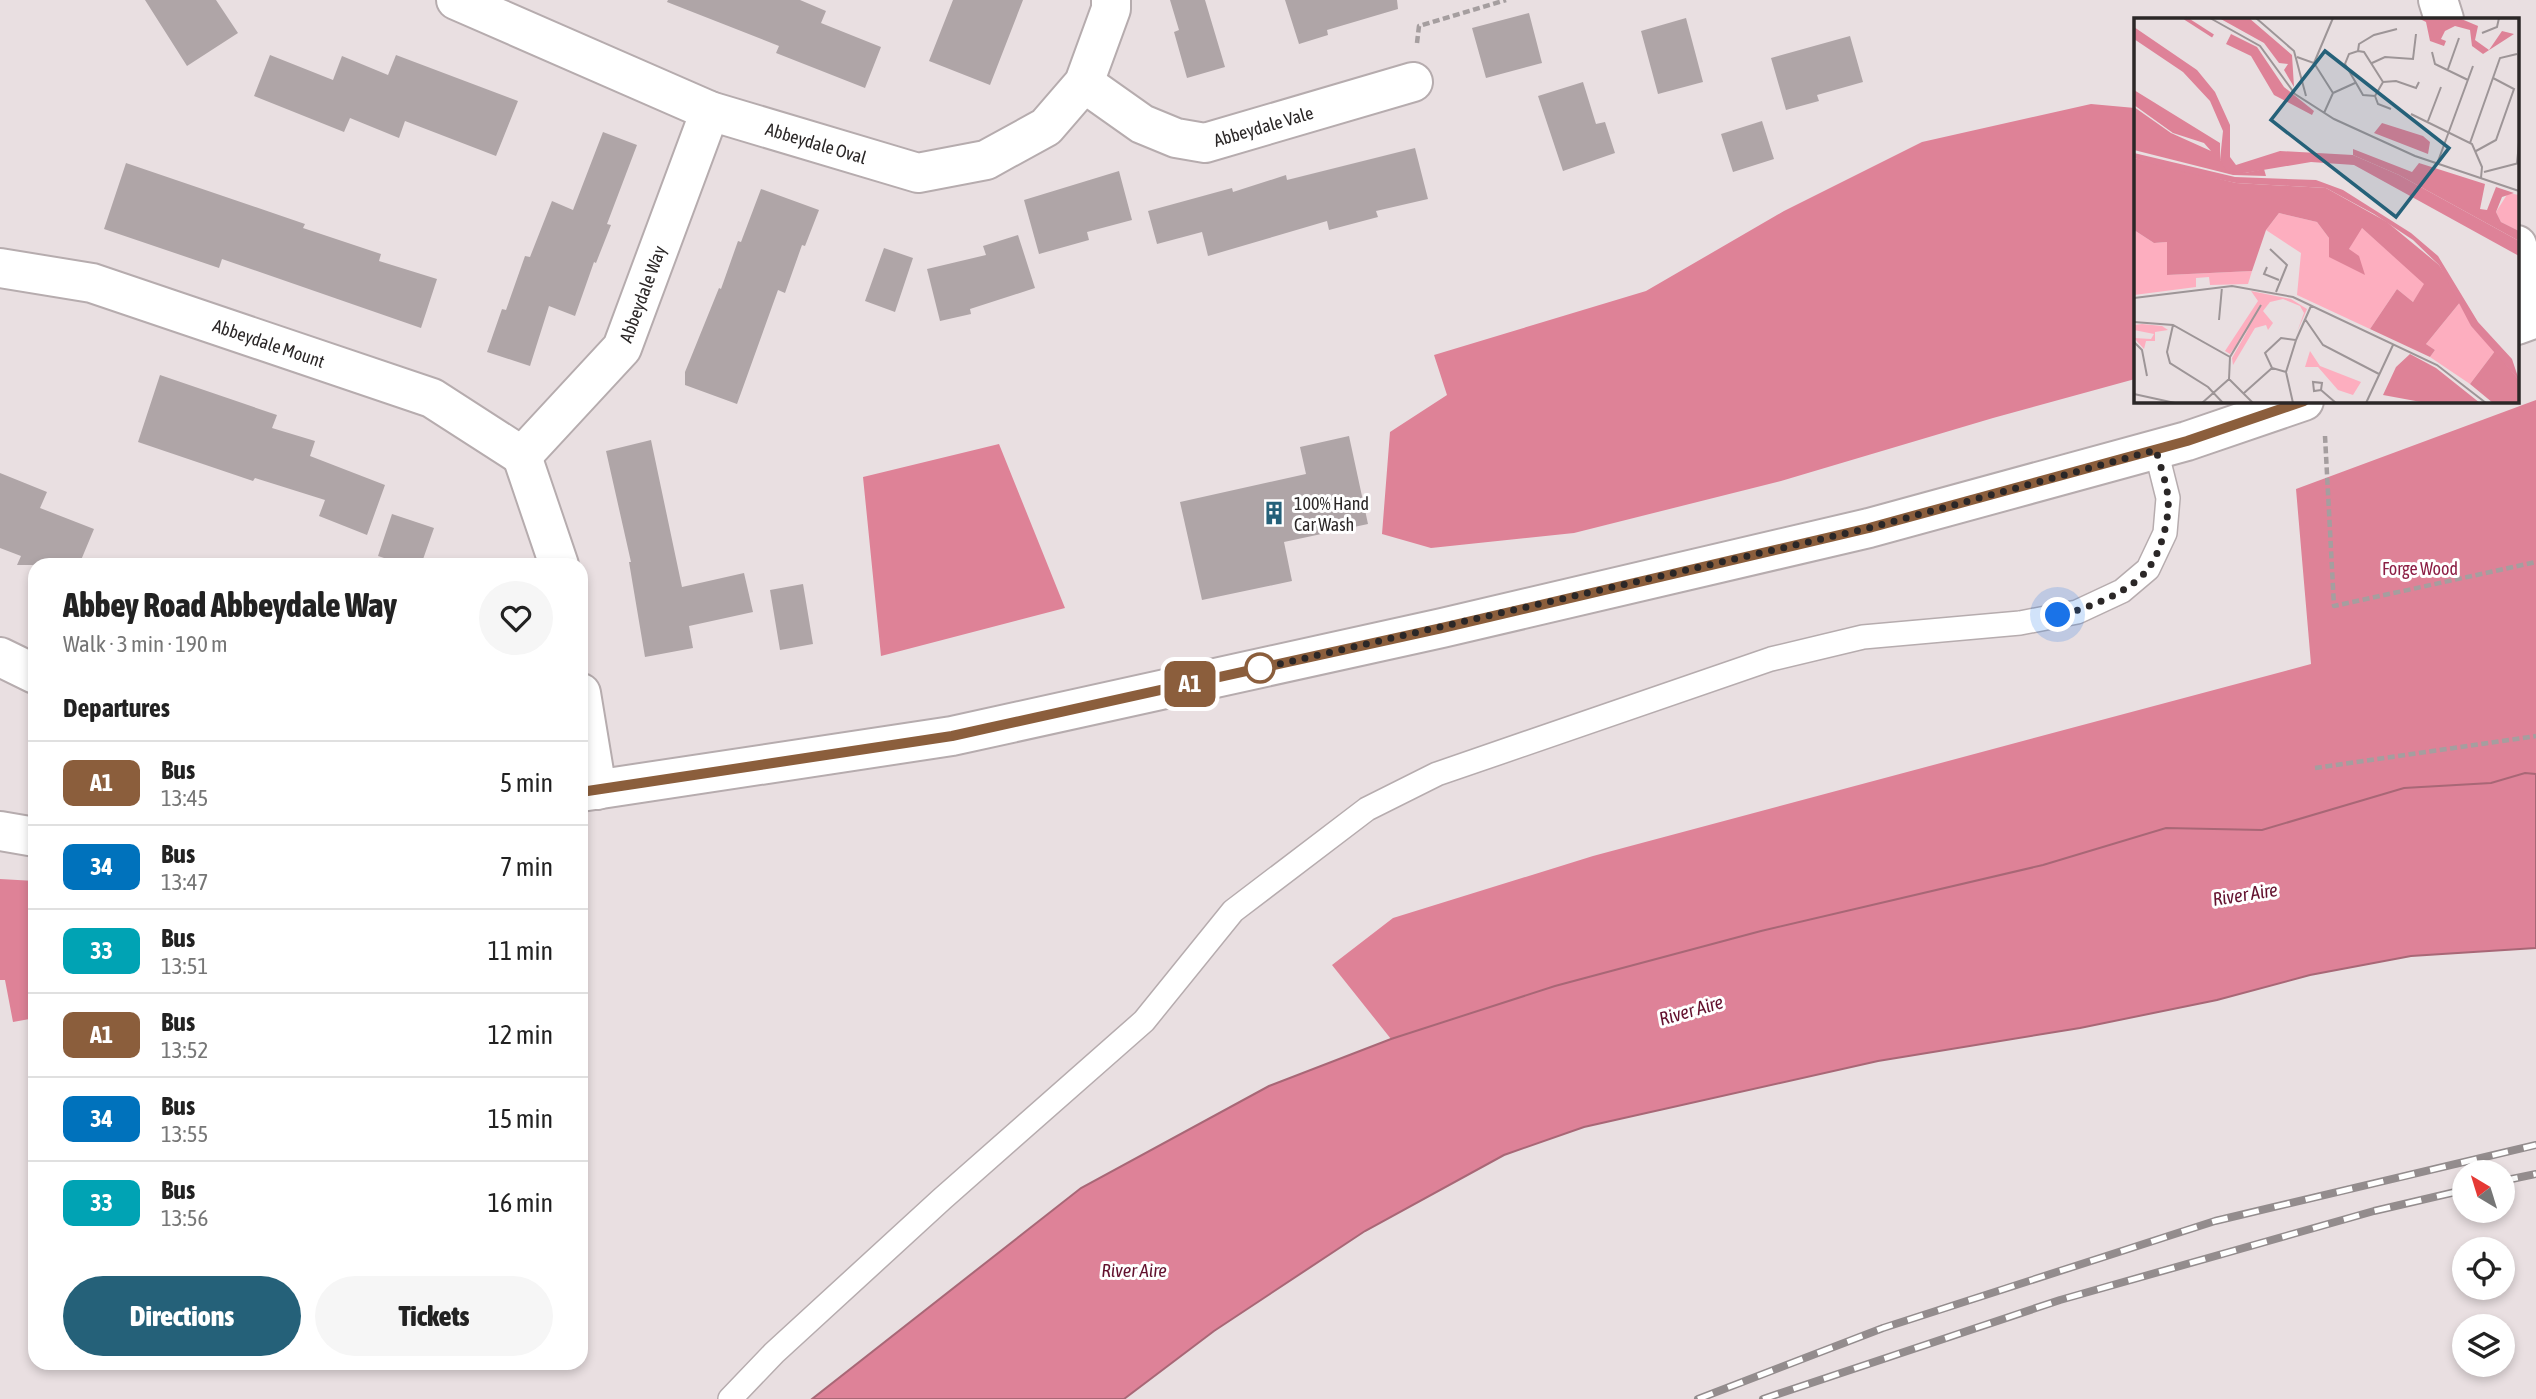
<!DOCTYPE html>
<meta charset="utf-8">
<style>
:root{--surface:#fff;--page:#f6f6f6;--text:#222;--muted:#767676;--line:#e0e0e0;--accent:#256179}
body{margin:0;font-family:"Asap Condensed",sans-serif;background:var(--page);color:var(--text);height:100vh;display:flex;flex-direction:column;font-size:26px;white-space:nowrap}
*{box-sizing:border-box;margin:0}
p{font-size:23px;color:var(--muted)}
.icon{flex:none;width:38px;height:38px;fill:none;stroke:currentColor;stroke-width:2;stroke-linecap:round;stroke-linejoin:round}
.map{position:relative;flex:1;overflow:hidden}
.panel{position:absolute;left:28px;top:558px;width:560px;height:812px;display:flex;flex-direction:column;background:var(--surface);border-radius:21px;box-shadow:0 4px 10px #0003}
.panel>*{flex:none}
.badge{padding:0 14px;border-radius:10px;font-size:24px;line-height:46px}
.needle{width:46px;rotate:322deg}
.controls{position:absolute;left:2452px;top:1160px;display:grid;gap:14px}
.controls a{display:grid;place-items:center;width:63px;height:63px;border-radius:50%;background:var(--surface);box-shadow:0 4px 10px #0003;font-size:35px}
.you{position:absolute;width:35px;height:35px;margin:-18px;border:5px solid #fff;border-radius:50%;background:#1a73e8;box-shadow:0 0 0 10px #1a73e833}
.map>.badge{position:absolute;translate:-50% -50%;box-shadow:0 0 0 4px #fff}
h2{padding:0 35px;font-size:26px;line-height:63px}
.round{display:grid;place-items:center;flex:none;width:74px;height:74px;border-radius:37px;background:var(--page)}
.overview{display:flex;align-items:center;justify-content:space-between;height:119px;padding:0 35px}
h1{font-size:33px;font-weight:800;line-height:52px}
.button{display:flex;gap:14px;margin-top:auto;padding:14px 35px}
.button a{flex:1;height:80px;border-radius:42px;background:var(--accent);color:#fff;font-size:28px;font-weight:800;line-height:80px;text-align:center}
.button a+a{background:var(--page);color:var(--text)}
ul{padding:0;list-style:none}
li{display:flex;align-items:center;gap:21px;height:84px;padding:0 35px;border-top:2px solid var(--line)}
li div{flex:1}
li b{display:block;font-size:26px}
li em{font-style:normal}
li .badge{min-width:77px;font-weight:700;text-align:center}
.map>svg:first-child{display:block}
.forest{fill:#de8297}
.water{fill:#de8298;stroke:#a86776;stroke-width:2}
.building{fill:#afa5a7}
.lines{fill:none;stroke-linecap:round;stroke-linejoin:round}
.service-casing{stroke:#b6acae;stroke-width:26}
.minor-casing{stroke:#b6acae;stroke-width:42}
.primary-casing{stroke:#b6acae;stroke-width:42}
.path{stroke:#a59e9f;stroke-width:4.5;stroke-dasharray:7 3.5;stroke-linecap:butt}
.service{stroke:#fff;stroke-width:23}
.minor{stroke:#fff;stroke-width:38}
.primary{stroke:#fff;stroke-width:38}
.rail-casing{stroke:#938c8d;stroke-width:8}
.rail{stroke:#fff;stroke-width:5;stroke-dasharray:16;stroke-linecap:butt}
.line-casing{stroke:#fff;stroke-width:16}
.line{stroke:#8b5e3c;stroke-width:10}
.walk{stroke:#2b2727;stroke-width:7;stroke-dasharray:0 12.6}
.stop-dot{fill:#fff;stroke:#8b5e3c;stroke-width:3.5}
.labels{text-anchor:middle;dominant-baseline:central;stroke-width:6;stroke-linejoin:round;paint-order:stroke}
.street-label{font-size:18px;fill:#2b2727;stroke:#fff}
.poi-label{font-size:18px;fill:#2b2727;stroke:#fff;text-anchor:start}
.park-label{font-size:18px;fill:#8c1f45;stroke:#fff}
.water-label{font-size:19px;font-style:italic;fill:#63112e;stroke:#fff}
.inset-river{fill:none;stroke:#de8298;stroke-width:3.5}
.inset-road{fill:none;stroke:#9d9597;stroke-width:2}
.view{fill:#256179;fill-opacity:0.15;stroke:#256179;stroke-width:3.5}
.inset-edge{fill:none;stroke:#2b2727;stroke-width:3.5}
</style>
<div class="map">
<svg width="2536" height="1399" viewBox="0 0 2536 1399">
<rect width="100%" height="100%" fill="#e9dfe1"/>
<path class="forest" d="M2091,104L2135,108V379L1993,418L1781,481L1574,533L1431,548L1382,534L1390,432L1447,395L1434,355L1646,291L1784,211L1922,142Z
M2536,400V774L2525,773L2491,783L2404,788L2261,830L2166,828L2043,865L1761,931L1555,986L1391,1039L1332,965L1393,918L1593,856L2311,664L2296,489Z
M999,444L1065,608L881,656L863,477Z
M0,879L35,881V1018L13,1022L5,980H0Z"/>
<path class="water" d="M2525,773L2536,774V948L2411,956L2310,975L2217,1000L2080,1028L1878,1061L1584,1127L1504,1155L1365,1231L1214,1331L1124,1399H812L1081,1188L1269,1086L1391,1039L1555,986L1761,931L2043,865L2166,828L2262,830L2404,788L2491,783Z"/>
<path class="building" d="M145,0H216L238,33L187,66Z
M668,0H800L826,11L821,23L881,47L865,88L776,53L779,46L667,2Z
M953,0H1023L990,85L929,61Z
M1170,0H1205L1225,67L1187,78L1174,32L1179,30Z
M1285,0H1397L1398,9L1327,30L1328,35L1299,44Z
M1529,13L1542,63L1486,78L1472,28Z
M1686,18L1703,82L1658,94L1641,31Z
M1850,36L1863,82L1817,95L1819,101L1786,110L1771,58Z
M270,55L333,80L342,56L388,75L396,55L518,101L496,156L405,121L399,138L350,118L344,132L254,96Z
M1583,82L1596,124L1605,122L1615,153L1563,171L1538,96Z
M1762,121L1774,159L1733,172L1721,134Z
M603,132L637,145L607,224L611,225L596,263L594,262L575,316L549,306L530,366L487,352L502,309L506,310L525,256L530,257L552,201L573,210Z
M1415,148L1428,199L1376,211L1378,217L1329,230L1327,221L1208,256L1202,232L1157,244L1148,211L1232,188L1233,192L1286,175L1287,180Z
M126,163L305,224L303,228L381,254L379,261L437,279L421,328L222,259L219,268L104,229Z
M1119,171L1132,220L1087,232L1089,240L1039,254L1024,200Z
M761,189L819,210L805,246L802,245L785,293L778,290L737,404L685,385V372L719,288L721,289L738,241L741,242Z
M1018,235L1035,288L970,309L971,314L940,321L927,269L986,255L983,246Z
M884,248L913,258L895,312L865,301Z
M160,375L277,415L272,428L315,441L310,456L385,485L367,535L319,516L325,500L255,478L253,481L138,442Z
M1349,436L1368,524L1284,542L1292,581L1202,600L1180,502L1306,474L1300,447Z
M651,440L682,587L744,573L753,612L689,626L693,648L645,657L629,562H631L606,451Z
M0,473L47,492L40,508L94,529L79,565H17L21,556L0,548Z
M392,514L434,528L421,565H405L378,556Z
M803,584L813,644L780,650L770,590Z"/>
<g class="lines">
<g class="service-casing">
<path id="service" d="M730,1399L774,1353L942,1199L1144,1021L1233,911L1367,809L1437,774L1771,659L1863,637L2020,623L2077,612L2122,591L2148,569L2165,533L2168,498L2156,450"/>
</g>
<g class="minor-casing">
<g id="minor">
<path id="s1" d="M456,0L710,111L918,173L986,160L1046,127L1084,83L1111,9V0"/>
<path d="M2438,0L2444,19"/>
<path id="s2" d="M1084,83L1142,124L1176,138L1205,143L1413,82"/>
<path d="M2517,245L2536,305"/>
<path id="s3" d="M0,268L92,283L432,398L522,456"/>
<path id="s4" d="M522,456L622,348L710,111"/>
<path d="M522,456L559,565"/>
<path d="M0,657L35,674"/>
<path d="M581,693L597,790"/>
</g>
</g>
<g class="primary-casing">
<path id="primary" d="M2517,325L2536,318
M581,792L952,736L1442,628L1869,528L2187,441L2304,401
M0,831L35,837"/>
</g>
<path class="path" d="M1417,43L1419,26L1506,0
M2325,436L2334,606L2536,562
M2315,768L2536,736"/>
<use href="#service" class="service"/>
<use href="#minor" class="minor"/>
<use href="#primary" class="primary"/>
<g class="rail-casing">
<path id="rail" d="M2502,1181L2536,1174
M1698,1399L1883,1328L2215,1221L2536,1145
M1763,1399L2060,1300L2374,1211L2464,1190"/>
</g>
<use href="#rail" class="rail"/>
</g>
<g class="lines">
<g class="line-casing">
<path id="line" d="M581,792L952,736L1442,628L1869,528L2187,441L2304,401"/>
</g>
<use href="#line" class="line"/>
<path class="walk" d="M1260,668L1258,669L1869,528L2156,450C2160,465 2166,481 2168,497C2170,518 2161,552 2148,569C2131,592 2085,610 2058,615"/>
</g>
<defs>
<g id="building-bare" transform="scale(1.89)"><path d="M-4-6H4V6H1V3H-1V6H-4ZM-2.5-4.3h1.7v1.8h-1.7ZM.8-4.3h1.7v1.8H.8ZM-2.5-1h1.7V.8h-1.7ZM.8-1h1.7V.8H.8Z" fill="#256179" stroke="#fff" stroke-width="2.5" paint-order="stroke"/></g>
</defs>
<g fill-rule="evenodd">
<use href="#building-bare" x="1274" y="513"/>
</g>
<circle class="stop-dot" cx="1260" cy="668" r="14"/>
<g class="labels">
<g class="street-label">
<text stroke="none"><textPath href="#s2" startOffset="198">Abbeydale Vale</textPath></text>
<text stroke="none"><textPath href="#s1" startOffset="388">Abbeydale Oval</textPath></text>
<text stroke="none"><textPath href="#s4" startOffset="205">Abbeydale Way</textPath></text>
<text stroke="none"><textPath href="#s3" startOffset="280">Abbeydale Mount</textPath></text>
</g>
<g class="poi-label">
<text x="1294" y="503">100% Hand<tspan x="1294" dy="21">Car Wash</tspan></text>
</g>
<g class="park-label">
<text x="2420" y="568">Forge Wood</text>
</g>
<g class="water-label">
<text transform="translate(2245 894) rotate(-9)">River Aire</text>
<text transform="translate(1691 1010) rotate(-16)">River Aire</text>
<text x="1134" y="1270">River Aire</text>
</g>
</g>
<g transform="translate(2134 18)">
<rect width="385" height="385" fill="#e9dfe1"/>
<path d="M374,175L385,177V213L367,204L362,194ZM145,195L183,204L195,220L215,231L227,209L291,266L279,284L263,271L236,311L163,277L167,235L132,212ZM0,212L20,225L33,224V257L118,253L114,266L76,267L75,259L62,260V269L0,277ZM117,273L157,281L173,291L163,314L170,295L166,288L149,281L136,284L129,293L139,305L134,312L132,307L121,310L99,347L98,340L115,310L96,336L91,333L124,283ZM327,283L337,308L361,333L336,366L296,339L301,332L292,326ZM8,306L28,308L34,312L21,314V323H12L10,331L0,320L17,321L20,316L0,312V307ZM176,333L186,348L227,364L219,377L204,372L184,349H171Z" fill="#fdaebf"/>
<path d="M85,0H115L158,37L160,69L150,52L154,46L145,45L130,25ZM284,0H325L344,8L341,22L355,32L368,13L380,16L349,36L338,28L336,12L321,8L311,13L307,21L312,23L310,28L296,23L292,4ZM97,16L123,29L150,69L180,93L178,97L140,77L117,38L92,26ZM0,72L86,125V142L111,155L130,151L132,158L99,157L0,132V89L37,115L77,133L70,125L39,115L0,87ZM248,105L289,118L296,124L294,136L240,115ZM219,131L278,154L285,145L351,166L346,191L353,192L362,169L380,175L368,179L362,194L367,204L385,213V223L265,157L219,137ZM0,140L102,165L192,170L253,204L305,247L327,283L292,326L301,332L296,339L236,311L263,271L279,284L290,266L228,210L215,231L225,238L231,257L195,239V220L183,204L145,195L132,212L118,253L33,257V224L20,225L0,212ZM361,333L385,362V385H359L336,366ZM276,336L302,350L346,385L287,384L249,377L262,349Z" fill="#de8297"/>
<path d="M0,9L63,52L81,74L96,107V139L102,147L146,133L219,137L265,157L385,223V238L220,147L177,144L111,155L93,153L86,142L89,113L76,83L49,54L0,21ZM0,135L101,159L182,162L209,172L277,215L304,238L344,304L378,341L385,362L337,308L305,247L279,222L240,196L192,170L102,165L32,150L0,140Z" fill="#de8298"/>
<path class="inset-river" d="M51,0L79,18"/>
<path class="inset-road" d="M76,0L126,28L161,76L200,101L281,138L385,173M122,0L160,33L172,78M348,15L363,9L365,0M224,33L230,34L249,64L241,78L229,77L211,46L215,36ZM224,33L225,26L240,17L263,11M298,34L301,46L334,62M163,39L180,45L199,75M180,45L199,0M238,45L251,39L279,41L282,16M314,51L325,20M249,64L262,63L282,70L285,64M199,75L221,65M241,78L244,86L257,91M190,95L199,75M277,96L338,126L348,149L347,160M294,103L307,69M336,125L366,40L383,36M342,133L362,122L380,71L359,60M303,146L339,48M383,146L385,124M350,154L385,145M136,231L153,247L142,274M133,249L130,256L145,262M0,280L98,268L159,279L303,347L352,385M171,301L189,327L245,356M85,302L88,269M0,304L39,307L96,339L95,361L68,385M39,307L33,334L36,345L74,369L89,385M147,320L162,322L152,354L138,350L131,335ZM162,322L177,288M0,324L8,332L13,358M96,339L127,287M152,354L159,385M95,361L119,385M187,372L188,365L179,364L180,373L187,372L202,385M110,375L138,350M0,376L41,385M232,385L259,327"/>
<path class="view" d="M191,33L315,130L262,199L137,102Z"/>
<rect width="385" height="385" class="inset-edge"/>
</g>
</svg>
<div class="controls">
<a><svg class="needle" viewBox="-14 -14 28 28"><path d="M0-13l5 13h-10z" fill="#e53935"/><path d="M0 13l5-13h-10z" fill="#767676"/></svg></a>
<a><svg class="icon" aria-label="locate" viewBox="0 0 24 24"><circle cx="12" cy="12" r="6"/><path d="M12 2v4M12 18v4M2 12h4M18 12h4"/></svg></a>
<a><svg class="icon" aria-label="layers" viewBox="0 0 24 24"><path d="M12 4l9 5-9 5-9-5zM3 14l9 5 9-5"/></svg></a>
</div>
<div class="you" style="left:2058px;top:615px"></div>
<b class="badge" style="left:1190px;top:684px;background:#8b5e3c;color:#fff">A1</b>
<section class="panel">
<div class="overview"><div><h1>Abbey Road Abbeydale Way</h1><p>Walk · 3 min · 190 m</p></div><a class="round"><svg class="icon" aria-label="heart" viewBox="0 0 24 24"><path d="M12 20l-8-8c-3-5 5-10 8-4 3-6 11-1 8 4z"/></svg></a></div>
<h2>Departures</h2>
<ul>
<li><span class="badge" style="background:#8b5e3c;color:#fff">A1</span><div><b>Bus</b><p>13:45</p></div><em>5 min</em></li>
<li><span class="badge" style="background:#0072bc;color:#fff">34</span><div><b>Bus</b><p>13:47</p></div><em>7 min</em></li>
<li><span class="badge" style="background:#00a3b4;color:#fff">33</span><div><b>Bus</b><p>13:51</p></div><em>11 min</em></li>
<li><span class="badge" style="background:#8b5e3c;color:#fff">A1</span><div><b>Bus</b><p>13:52</p></div><em>12 min</em></li>
<li><span class="badge" style="background:#0072bc;color:#fff">34</span><div><b>Bus</b><p>13:55</p></div><em>15 min</em></li>
<li><span class="badge" style="background:#00a3b4;color:#fff">33</span><div><b>Bus</b><p>13:56</p></div><em>16 min</em></li>
</ul>
<div class="button"><a>Directions</a><a>Tickets</a></div>
</section>
</div>
